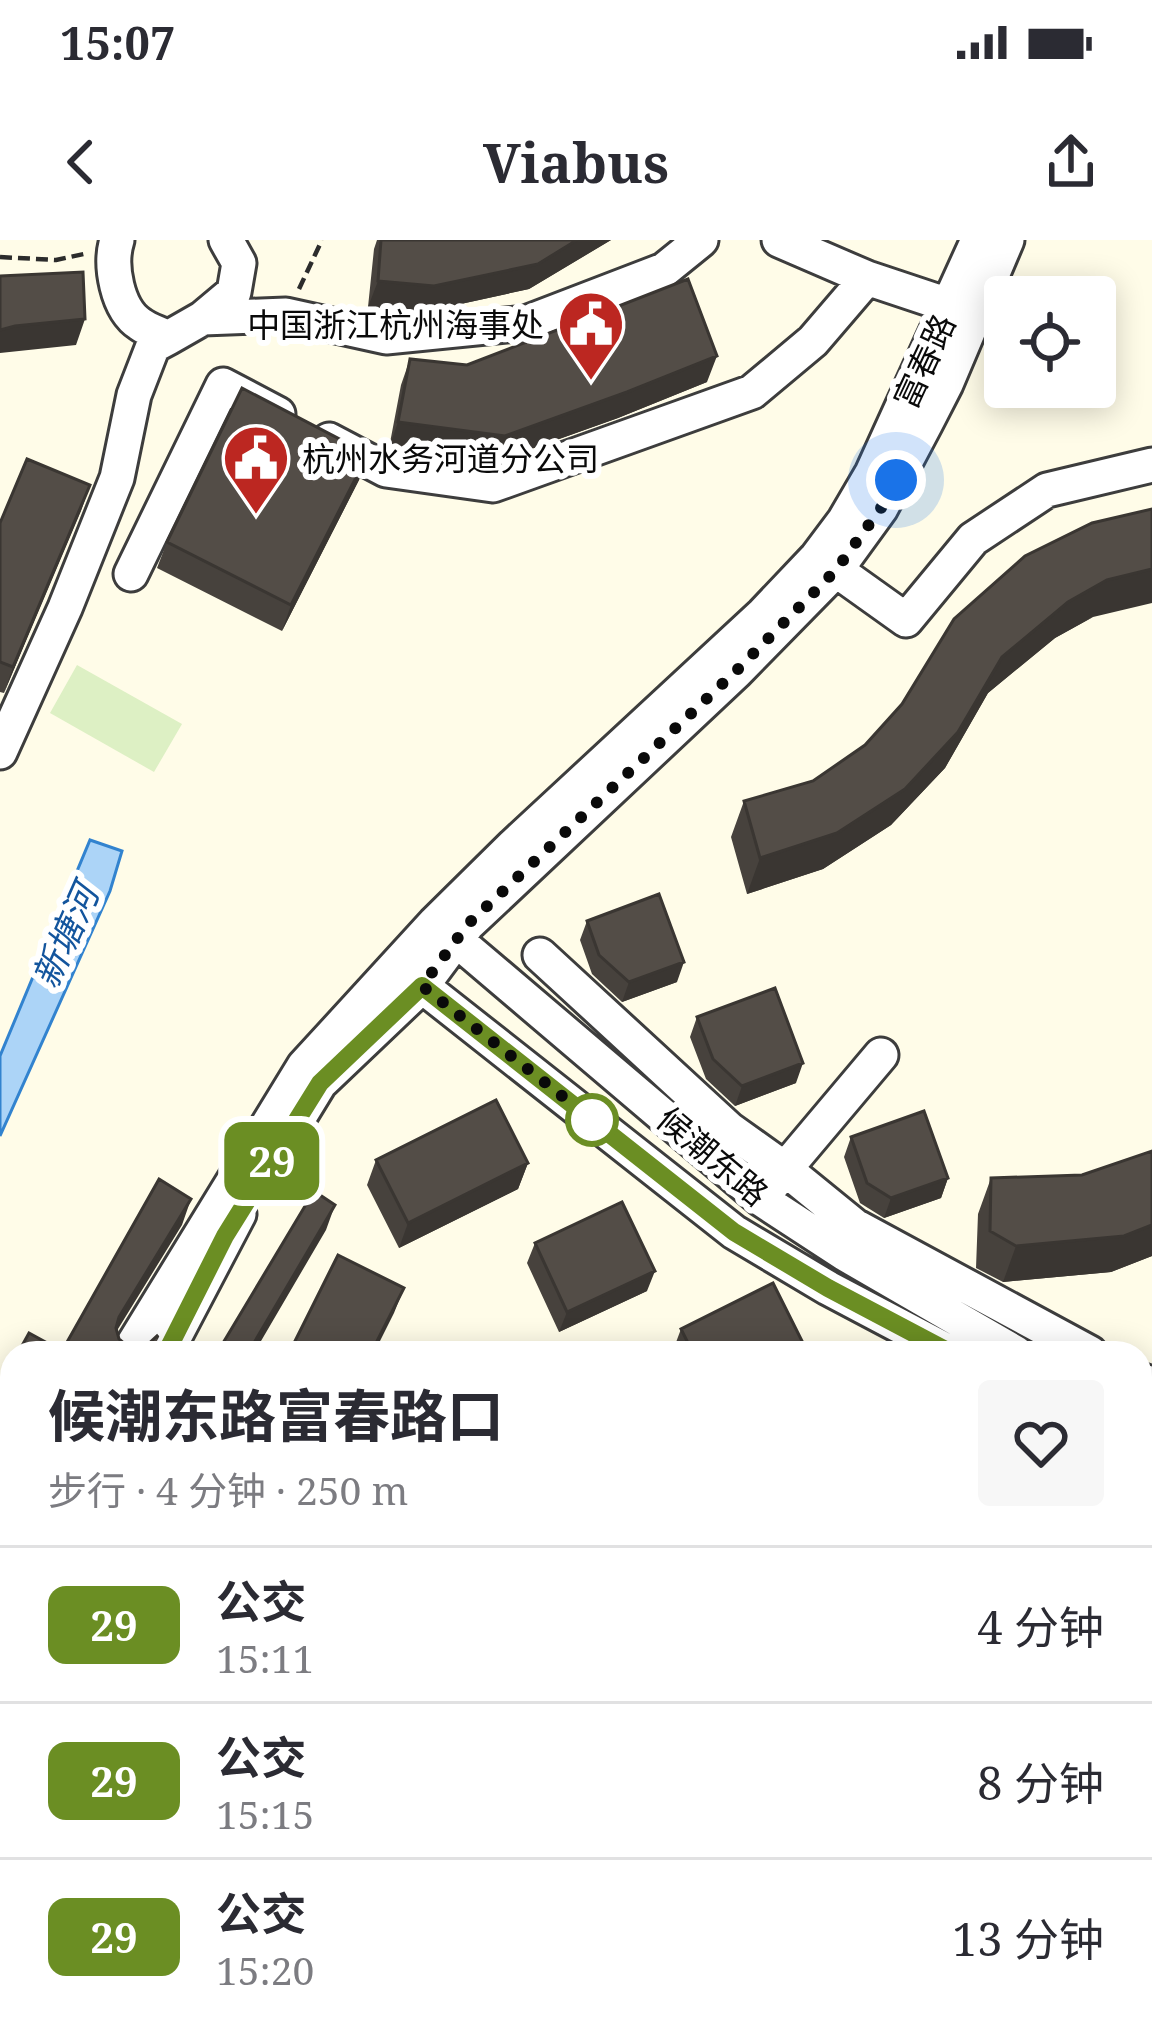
<!DOCTYPE html>
<html lang="zh">
<meta charset="utf-8">
<style>
:root{--surface:#fff;--page:#f7f7f7;--text:#2b2b33;--muted:#7c7c81;--line:#e1e1e2}
body{margin:0;font-family:"Noto Serif","Noto Sans SC",serif;background:var(--page);color:var(--text);height:100vh;display:flex;flex-direction:column;font-size:45px;white-space:nowrap}
*{box-sizing:border-box;margin:0}
p{font-size:39px;color:var(--muted)}
.icon{flex:none;width:66px;height:66px;fill:none;stroke:currentColor;stroke-width:2;stroke-linecap:round;stroke-linejoin:round}
.map{position:relative;flex:1;overflow:hidden}
.side{position:absolute;left:0px;top:1101px;width:1152px;height:699px;display:flex;flex-direction:column;background:var(--surface);border-radius:36px 36px 0 0;box-shadow:0 6px 30px #0003}
.side>*{flex:none}
.badge{padding:0 24px;border-radius:18px;font-size:42px;line-height:78px}
.buttons{position:absolute;left:984px;top:36px;display:grid;gap:24px}
.buttons a{display:grid;place-items:center;width:132px;height:132px;border-radius:12px;background:var(--surface);box-shadow:0 6px 30px #0003;font-size:60px}
.you{position:absolute;width:60px;height:60px;margin:-30px;border:9px solid #fff;border-radius:50%;background:#1a73e8;box-shadow:0 0 0 18px #1a73e833}
.map>.badge{position:absolute;translate:-50% -50%;box-shadow:0 0 0 6px #fff}
.round{display:grid;place-items:center;flex:none;width:126px;height:126px;border-radius:12px;background:var(--page)}
.overview{display:flex;align-items:center;justify-content:space-between;height:204px;padding:0 48px}
h1{font-size:57px;font-weight:700;line-height:90px}
ul{padding:0;list-style:none}
li{display:flex;align-items:center;gap:36px;height:156px;padding:0 48px;border-top:3px solid var(--line)}
li div{flex:1}
li b{display:block;font-size:45px}
li em{font-style:normal}
li .badge{min-width:132px;font-weight:700;text-align:center}
.status{display:flex;justify-content:space-between;align-items:center;height:84px;padding:0 60px;background:var(--surface);direction:ltr}
.status svg{height:33px;fill:currentColor}
header{display:flex;justify-content:space-between;align-items:center;height:156px;padding:0 48px;background:var(--surface);font-size:54px;font-weight:700}
.map>svg:first-child{display:block}
.pitch{fill:#ddf0c4}
.water{fill:#acd4f7;stroke:#3283cf;stroke-width:3}
.lines{fill:none;stroke-linecap:round;stroke-linejoin:round}
.minor-casing{stroke:#3d3d3d;stroke-width:39}
.major-casing{stroke:#1b1b1b;stroke-width:48}
.path{stroke:#2c2c2c;stroke-width:4.5;stroke-dasharray:12 6;stroke-linecap:butt}
.minor{stroke:#fff;stroke-width:33}
.major{stroke:#fbe25c;stroke-width:42}
.wall{fill:#47423d}
.shaded-wall{fill:#3a3632}
.building{fill:#534d47;stroke:#3a3632;stroke-width:3}
.line-casing{stroke:#fff;stroke-width:27}
.line{stroke:#6b8e23;stroke-width:18}
.walk{stroke:#0a0a0a;stroke-width:12;stroke-dasharray:0 21.6}
.stop-dot{fill:#fff;stroke:#6b8e23;stroke-width:6}
.labels{text-anchor:middle;dominant-baseline:central;stroke-width:12;stroke-linejoin:round;paint-order:stroke}
.poi-label{font-size:33px;fill:#0a0a0a;stroke:#fff;text-anchor:end}
.street-label{font-size:33px;fill:#0a0a0a;stroke:#fff}
.water-label{font-size:36px;font-style:italic;fill:#13559d;stroke:#fff}
</style>
<div class="status"><b>15:07</b><svg viewBox="0 0 49 12"><path d="M0 12V9h3v3zM5 12V6h3v6zM10 12V3h3v9zM15 12V0h3v12zM26 1h20v11H26zM47 4h2v5h-2z"/></svg></div>
<header><svg class="icon" aria-label="back" viewBox="0 0 24 24"><path d="M15 5l-7 7 7 7"/></svg>Viabus<svg class="icon" aria-label="share" viewBox="0 0 24 24"><path d="M12 15V3M7 8l5-5 5 5M5 13v7h14v-7"/></svg></header>
<div class="map">
<svg width="1152" height="1799" viewBox="0 0 1152 1799">
<rect width="100%" height="100%" fill="#fffce8"/>
<path class="pitch" d="M77,425L182,484L154,532L50,473Z"/>
<path class="water" d="M90,600L122,611L110,651L0,896V816Z"/>
<g class="lines">
<g class="minor-casing">
<path id="minor" d="M117,0C109,25 117,69 140,84C148,90 159,93 168,98L203,78L234,52L239,23L226,0
M779,0L867,38L969,72
M203,78L286,75L386,97L526,83L664,30L701,0
M329,200L386,230L493,245L752,152L813,101L867,38
M836,330L906,380L973,299L1047,250L1152,225
M131,334L223,145L278,174
M0,512L65,368L117,238L134,155L153,106L168,98
M441,687L761,959L845,1014L1016,1113
M540,715L729,889L785,929L772,945
M410,733L422,746L734,992L828,1048L951,1113
M881,815L785,929L855,986L1090,1113
M298,879L320,843L422,746L468,684L736,432L836,330L881,268L926,183L946,144L1007,0
M128,1113L304,826L435,683L514,605L763,374L817,317L844,281L872,233L978,0
M166,1113L239,974
M1140,1140L1152,1144
M1140,1182L1152,1187
M1140,1210L1152,1215
M0,1363L12,1338
M0,1460L12,1434
M914,1788L934,1799
M664,1799L669,1788"/>
</g>
<g class="major-casing">
<path id="major" d="M1140,1714L1152,1676
M1113,1799L1117,1788"/>
</g>
<path class="path" d="M0,17L56,20L84,14
M299,49L322,0"/>
<use href="#minor" class="minor"/>
<use href="#major" class="major"/>
</g>
<path class="wall" d="M377,0H611L529,49L424,72L368,67L374,9Z
M410,119L467,125L707,142L618,178L495,222L389,208L401,145Z
M368,214L359,240L282,391L157,328L167,302Z
M90,245L4,453L0,452V283Z
M1093,377L1055,398L988,453L945,528L891,585L823,629L747,654L731,597L744,561L813,541L865,505L902,464Z
M587,681L677,742L622,762L592,734L580,700Z
M697,777L796,843L735,866L706,839L690,797Z
M851,897L948,938L941,958L884,978L860,963L844,917Z
M1152,911V1016L1111,1032L1003,1042L976,1028L978,974L991,938L1082,935Z
M376,920L528,923L518,949L399,1008L367,945Z
M535,1003L647,1051L559,1092L527,1023Z
M681,1089L808,1113H672Z
M12,1123V1212L0,1207V1145Z
M12,1689V1788H36L31,1799H5L0,1797V1712Z
M400,1788H483L476,1793L471,1799H408Z"/>
<path class="shaded-wall" d="M577,0H611L529,49L424,72L368,67L378,41Z
M85,79L76,105L0,113V90L15,86Z
M717,116L707,142L618,178L495,222L389,208L398,182Z
M368,214L359,240L282,391L291,365Z
M90,245L81,271L4,453L13,427Z
M1152,329V363L1093,377L1055,398L988,453L945,528L891,585L823,629L747,654L760,618L1068,362L1107,340Z
M684,722L677,742L622,762L629,742Z
M803,823L796,843L735,866L742,846Z
M528,923L518,949L399,1008L408,983Z
M948,938L941,958L884,978L891,958Z
M191,959L182,985L110,1102L119,1077Z
M335,965L326,990L254,1113H248Z
M1152,985V1016L1111,1032L1003,1042L1016,1006Z
M655,1031L647,1051L559,1092L567,1072Z
M404,1048L394,1073L374,1113H371Z
M9,1182L0,1207V1184Z
M12,1295V1317L0,1321V1309L2,1303Z
M12,1390V1410L10,1413L0,1417V1405Z
M12,1580V1587L0,1610V1603Z
M471,1788H483L476,1793L471,1799H458Z"/>
<path class="building" d="M381,0H577L538,24L434,46L378,41Z
M83,32L85,79L15,86L0,90V36Z
M688,39L717,116L627,152L505,196L398,182L410,119L467,125Z
M242,148L368,214L291,365L167,302Z
M27,219L90,245L13,427L0,422V283Z
M1152,269V329L1107,340L1068,362L1002,417L958,492L905,549L837,593L760,618L744,561L813,541L865,505L902,464L954,379L1025,316L1092,283Z
M659,654L684,722L629,742L599,715L587,681Z
M775,748L803,823L742,846L713,819L697,777Z
M496,860L528,923L408,983L376,920Z
M924,871L948,938L891,958L867,943L851,897Z
M1152,911V985L1124,996L1016,1006L990,991L991,938L1082,935Z
M159,939L191,959L119,1077L116,1088L119,1099L127,1106L138,1108L146,1106L157,1096L165,1105L172,1108L169,1113H18L29,1093L62,1111Z
M314,951L335,965L248,1113H217Z
M622,962L655,1031L567,1072L535,1003Z
M338,1015L404,1048L371,1113H289Z
M773,1043L808,1113H693L681,1089Z
M12,1123V1183L0,1184V1145Z
M0,1219L12,1227V1295L2,1303L0,1309Z
M0,1356L12,1358V1390L0,1405Z
M0,1545L12,1551V1580L0,1603Z
M12,1689V1772L0,1766V1712Z
M178,1788H256L251,1799H174Z
M427,1788H471L468,1794L458,1799H437Z"/>
<g class="lines">
<g class="line-casing">
<path id="line" d="M166,1113L225,996L320,843L422,746L734,992L828,1048L951,1113"/>
</g>
<use href="#line" class="line"/>
<path class="walk" d="M592,880L594,881L422,746L468,684L736,431L836,330L881,268L896,240"/>
</g>
<defs>
<g id="civic-pin" transform="scale(3.45)"><path d="M0 17L-7.5 6A9.5 9.5 0 1 1 7.5 6Z" fill="#bc2721" stroke="#fff"/><path d="M-.6-6.5H3V-4.5H.6V-3L4-1V1h2V6H-6V1h2V-1L-.6-3ZM-1.2 2.5V6h2.4V2.5Z" fill="#fff"/></g>
</defs>
<g fill-rule="evenodd">
<use href="#civic-pin" x="591" y="84"/>
<use href="#civic-pin" x="256" y="218"/>
</g>
<circle class="stop-dot" cx="592" cy="880" r="24"/>
<g class="labels">
<g class="poi-label">
<text x="544" y="84">中国浙江杭州海事处</text>
<text x="302" y="218" text-anchor="start">杭州水务河道分公司</text>
</g>
<g class="street-label">
<text transform="translate(924 121) rotate(-65)">富春路</text>
<text transform="translate(713 916) rotate(40)">候潮东路</text>
</g>
<g class="water-label">
<text transform="translate(65 696) rotate(-66)">新塘河</text>
</g>
</g>
</svg>
<div class="buttons">
<a><svg class="icon" aria-label="locate" viewBox="0 0 24 24"><circle cx="12" cy="12" r="6"/><path d="M12 2v4M12 18v4M2 12h4M18 12h4"/></svg></a>
</div>
<div class="you" style="left:896px;top:240px"></div>
<b class="badge" style="left:272px;top:921px;background:#6b8e23;color:#fff">29</b>
<section class="side">
<div class="overview"><div><h1>候潮东路富春路口</h1><p>步行 · 4 分钟 · 250 m</p></div><a class="round"><svg class="icon" aria-label="heart" viewBox="0 0 24 24"><path d="M12 20l-8-8c-3-5 5-10 8-4 3-6 11-1 8 4z"/></svg></a></div>
<ul>
<li><span class="badge" style="background:#6b8e23;color:#fff">29</span><div><b>公交</b><p>15:11</p></div><em>4 分钟</em></li>
<li><span class="badge" style="background:#6b8e23;color:#fff">29</span><div><b>公交</b><p>15:15</p></div><em>8 分钟</em></li>
<li><span class="badge" style="background:#6b8e23;color:#fff">29</span><div><b>公交</b><p>15:20</p></div><em>13 分钟</em></li>
</ul>
</section>
</div>
